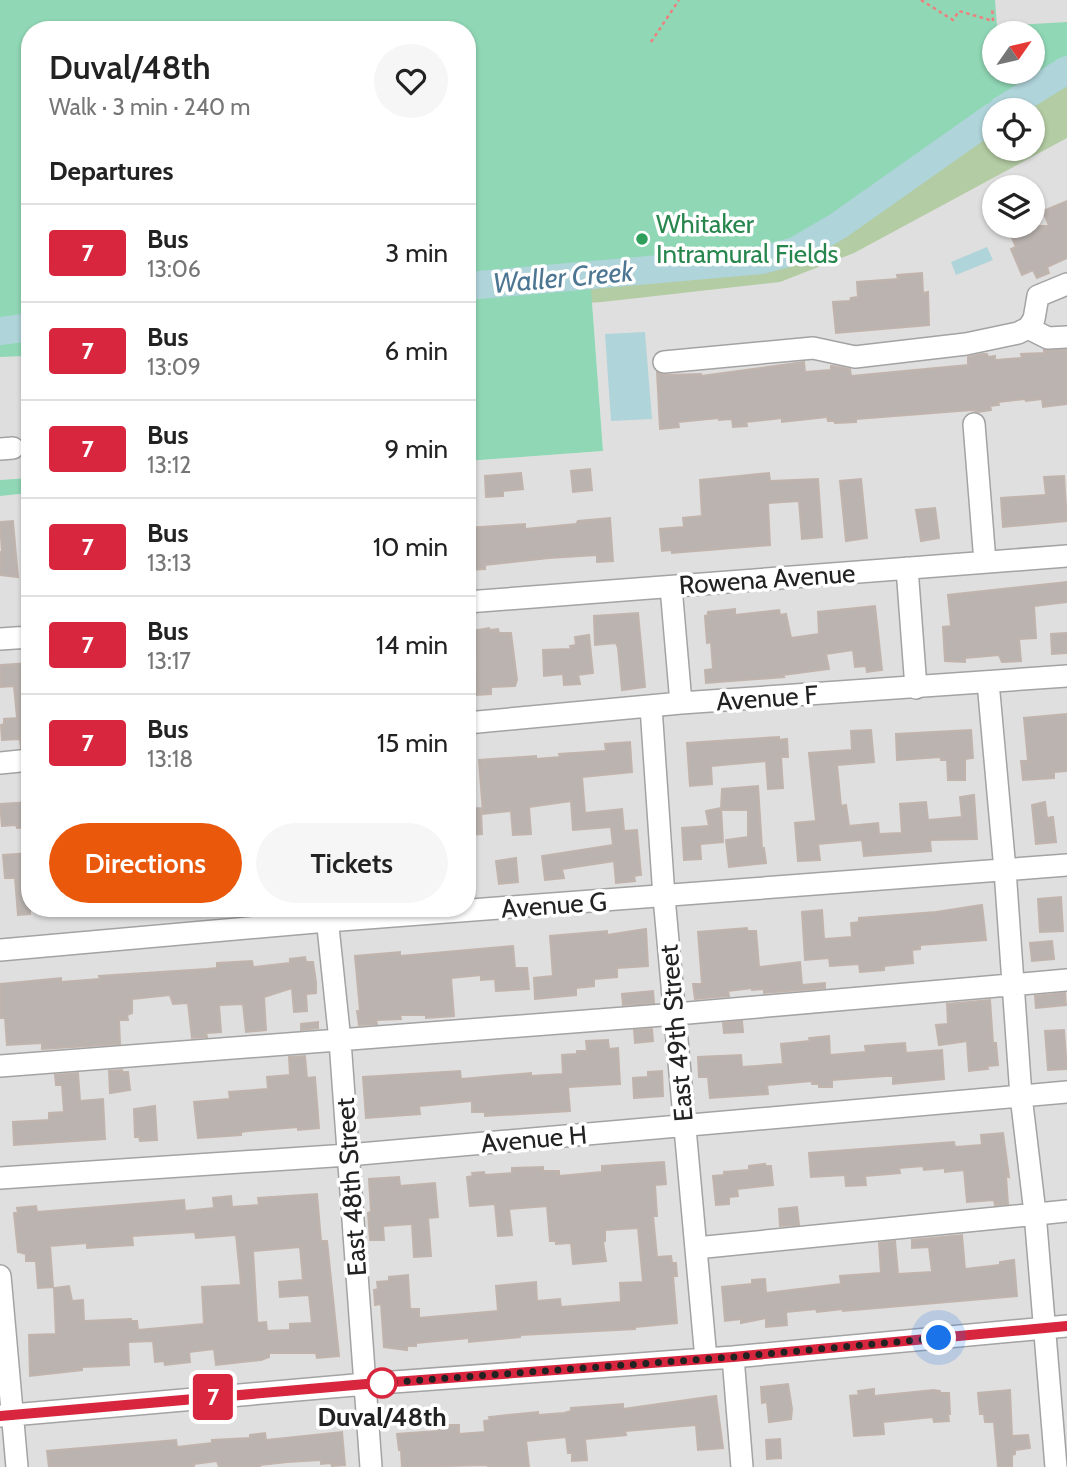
<!DOCTYPE html>
<meta charset="utf-8">
<style>
:root{--surface:#fff;--page:#f6f6f6;--text:#222;--muted:#767676;--line:#e0e0e0;--accent:#ea580c}
body{margin:0;font-family:Cabin,sans-serif;background:var(--page);color:var(--text);height:100vh;display:flex;flex-direction:column;font-size:26px;white-space:nowrap}
*{box-sizing:border-box;margin:0}
p{font-size:23px;color:var(--muted)}
.icon{flex:none;width:38px;height:38px;fill:none;stroke:currentColor;stroke-width:2;stroke-linecap:round;stroke-linejoin:round}
.map{position:relative;flex:1;overflow:hidden}
.side{position:absolute;left:21px;top:21px;width:455px;height:896px;display:flex;flex-direction:column;background:var(--surface);border-radius:28px;box-shadow:0 2px 5px #0004}
.side>*{flex:none}
.badge{padding:0 14px;border-radius:5px;font-size:24px;line-height:46px}
.needle{width:46px;rotate:56deg}
.fabs{position:absolute;left:982px;top:21px;display:grid;gap:14px}
.fabs a{display:grid;place-items:center;width:63px;height:63px;border-radius:50%;background:var(--surface);box-shadow:0 2px 5px #0004;font-size:35px}
.you{position:absolute;width:35px;height:35px;margin:-18px;border:5px solid #fff;border-radius:50%;background:#1a73e8;box-shadow:0 0 0 10px #1a73e833}
.map>.badge{position:absolute;translate:-50% -50%;box-shadow:0 0 0 4px #fff}
h2{padding:0 28px;font-size:26px;line-height:63px}
.round{display:grid;place-items:center;flex:none;width:74px;height:74px;border-radius:37px;background:var(--page)}
.head{display:flex;align-items:center;justify-content:space-between;height:119px;padding:0 28px}
h1{font-size:33px;font-weight:600;line-height:52px}
.primary-button{display:flex;gap:14px;margin-top:auto;padding:14px 28px}
.primary-button a{flex:1;height:80px;border-radius:42px;background:var(--accent);color:#fff;font-size:28px;font-weight:600;line-height:80px;text-align:center}
.primary-button a+a{background:var(--page);color:var(--text)}
ul{padding:0;list-style:none}
li{display:flex;align-items:center;gap:21px;height:98px;padding:0 28px;border-top:2px solid var(--line)}
li div{flex:1}
li b{display:block;font-size:26px}
li em{font-style:normal}
li .badge{min-width:77px;font-weight:700;text-align:center}
.map>svg:first-child{display:block}
.residential{fill:#e0dfdf;fill-rule:evenodd}
.forest{fill:#b3cca3;fill-rule:evenodd}
.pitch{fill:#90d7b5;fill-rule:evenodd}
.parking{fill:#dedede}
.water{fill:#afd4da}
.lines{fill:none;stroke-linecap:round;stroke-linejoin:round}
.river{stroke:#afd4da;stroke-width:28}
.building{fill:#bab3af;stroke:#c1b4ad;stroke-width:2;fill-rule:evenodd}
.minor-casing{stroke:#a3a3a3;stroke-width:24}
.path{stroke:#ed807f;stroke-width:2.5;stroke-dasharray:3.5 3.5;stroke-linecap:butt}
.minor{stroke:#fff;stroke-width:21}
.line-casing{stroke:#fff;stroke-width:16}
.line{stroke:#d7263d;stroke-width:10}
.walk{stroke:#222;stroke-width:7;stroke-dasharray:0 12.6}
.leisure-dot{fill:#2e9e5b;stroke:#fff;stroke-width:2.5}
.stop-dot{fill:#fff;stroke:#d7263d;stroke-width:3.5}
.labels{text-anchor:middle;dominant-baseline:central;stroke-width:7;stroke-linejoin:round;paint-order:stroke}
.leisure-label{font-size:26px;fill:#27864d;stroke:#fff;text-anchor:start}
.street-label{font-size:26px;fill:#222;stroke:#fff}
.stop-label{font-size:26px;font-weight:bold;fill:#222;stroke:#fff}
.water-label{font-size:28px;font-style:italic;fill:#4c7692;stroke:#fff}
</style>
<div class="map">
<svg width="1067" height="1467" viewBox="0 0 1067 1467">
<rect width="100%" height="100%" fill="#f1eeea"/>
<path class="residential" d="M1067,112V1467H0V496L30,493V908H467V461L603,451L590,275L1032,149ZM994,187H1032V226H994Z"/>
<path class="forest" d="M1067,35V138L854,253L780,282L602,302L467,310L994,72H1032ZM994,110H1032V149H994Z"/>
<path class="pitch" d="M0,0H1067V70L1002,110H994V116L838,226L795,251L762,260L590,275L603,451L467,461V30H30V493L0,496ZM994,33H1032V72H994Z"/>
<path class="parking" d="M995,0H1067V22L997,26Z
M23,356L30,478L0,480V357Z"/>
<path class="water" d="M987,247L993,260L956,275L951,262Z
M645,332L652,419L611,421L605,334Z"/>
<g class="lines">
<path class="river" d="M1002,110L1067,70
M467,286L762,260L795,251L838,226L994,116
M0,331L30,327"/>
</g>
<path class="building" d="M1067,201V258L1047,267L1049,273L1037,278L1033,270L1022,275L1011,249L1016,247L1012,238L1019,236L1017,231L1030,226H1049L1043,211Z
M922,273L923,293L928,292L929,325L836,333L833,302L850,301L851,298L858,297L857,282L898,279L897,275Z
M1044,350H1067V404L1043,407L1042,399L1026,401L1025,399L998,402L999,405L990,406L991,410L978,412L972,410L856,419V422L835,423V421H828L827,417L782,422V418L746,422L747,426L733,427L732,419L719,420V418L678,422L679,427L660,429L657,372L665,375L701,374V376L804,362L805,372L831,370V366H833L850,369L851,376L968,365V357L982,354H987L988,357L995,356V360L1022,358L1021,354L1044,353Z
M590,469L592,490L573,492L571,471Z
M521,473L523,489L503,491V496L486,497L485,476Z
M769,473L770,481L818,479L822,537L802,539L799,501L768,503L770,545L672,553V550L662,551L660,529L684,527L683,518L702,516L700,480Z
M1064,476L1067,521L1003,527L1001,498L1046,495L1044,477Z
M861,479L867,538L846,541L840,481Z
M935,508L939,538L921,541L916,510Z
M610,518L613,561L597,562V555L549,558L485,565V569L467,570V528L525,524V529L576,524L578,521Z
M13,521L17,567L18,577L0,575V552H2L0,522Z
M1067,582V602L1034,606L1036,638L1019,639L1021,661L1002,662L999,655L965,658V662L945,661L943,627L951,626L948,595Z
M875,606L882,670L867,672L866,666L855,667L853,650L826,654L829,669L783,675L784,677L706,683L705,670L713,669L711,642L707,643L705,616L708,615V612L735,609V615L779,610L780,615L786,614L791,638L819,634L818,612Z
M638,613L645,687L622,690L618,648L616,643L595,645L594,616Z
M489,628L490,630L498,629L499,633H511L517,680L515,686L491,687V694L477,695L474,668H477L471,631Z
M1067,633V653L1052,654L1051,634Z
M589,635L593,673L578,675L580,684L564,685L563,674L544,676L543,650L571,649L570,646L576,645L575,637Z
M30,663V747L21,748L20,739L2,740L1,725L4,724V719L17,718L14,686L0,687V665Z
M1067,714V771L1054,772V778L1023,780L1021,761H1028L1024,718Z
M871,730L874,762L837,765L841,806L846,805L849,826L878,823L879,834L902,833L900,804L926,802L928,820L962,817L960,797L974,795L977,839L930,840L931,851L864,856L862,840L818,844L820,860L798,861L795,823L816,821L809,753L852,750L851,731Z
M971,730L973,758L965,759V780H948L947,760H941V757L897,760L896,734Z
M779,737V740L787,739L788,757H781L783,788L768,789L766,761L711,766L712,784L690,786L687,743Z
M630,742L632,772L582,777L585,813L622,809L624,831L637,830L641,875L634,876L635,881L616,883L614,861L562,869L564,878L545,880L542,856L613,845L611,827L573,830L571,801L529,807L531,834L513,835L511,811L483,814L479,760L536,756V759L560,757L559,754L606,751L605,744Z
M758,786L762,848H764L766,863L729,867L726,840L748,837V810H721L722,789Z
M30,802V827L17,828L16,825L2,826L0,804Z
M1045,802L1047,818L1053,817L1056,842L1036,844L1032,805Z
M481,808L482,834L468,835L467,809Z
M721,808L723,842L700,844L701,859L684,860L682,828L709,826L706,811Z
M30,853V914L18,915L15,878H5L3,855Z
M516,858L518,882L499,884L496,861Z
M1061,897L1063,931L1040,932L1038,899Z
M982,905L986,940L920,945V949L912,950L913,963L884,966V970L860,972L859,964L830,966L829,958L805,960L802,912L822,910L824,939L852,937L851,923L859,922V918L936,912Z
M747,928V931H756L759,967L800,962L802,985L825,983V988L764,993V989L752,990V988L728,991L729,996L695,999L693,984H702L698,932Z
M646,929L648,966L617,968V977L594,979V986L576,988V995L535,999L534,978L553,976L550,936L607,931V935Z
M1052,941L1054,959L1032,961L1030,943Z
M513,946L515,968H527L529,989L496,991L495,979L481,980V975L451,978L454,1016L426,1018V1015H400L401,1019L376,1020L377,1024L359,1025L357,1011H360L355,956L400,952V956Z
M305,957L306,962H313L316,982V993L306,994L307,1011L294,1012L292,988L264,997L266,1030L246,1032L243,1004L219,1005L221,1032L206,1033L207,1037L192,1038L188,1003L173,1004L170,995L132,999V1013L127,1015L128,1020H119L120,1044L42,1049V1043L7,1045L5,1018H0V984L61,978V982L100,979L99,976L207,969L217,968V963L252,961L253,967L290,963V959Z
M653,991L654,1003L623,1005L622,994Z
M1065,993L1066,1005L1036,1008L1035,996Z
M990,1000L993,1043H996L998,1065L987,1066L988,1069L969,1071L967,1041L939,1045L936,1025L948,1024L947,1004Z
M742,1021L743,1032L724,1033L723,1023Z
M318,1022V1028L301,1030V1024Z
M652,1029L653,1041L635,1043L634,1030Z
M1064,1030L1067,1069L1048,1070L1045,1031Z
M829,1036L830,1055L866,1052L865,1046L905,1043L906,1053L942,1050L944,1079L893,1084V1076H886L832,1080V1087H819V1084H812V1081L767,1085L768,1094L710,1098L708,1077H699L698,1057L741,1055L742,1067L783,1064L781,1044L810,1041L809,1038Z
M608,1040L609,1049L618,1048L620,1084L568,1087L570,1111L485,1116V1112H472V1101L419,1106L420,1114L366,1118L363,1077L460,1071L461,1079L531,1073V1076L563,1074L562,1055L577,1054V1051H587L586,1041Z
M305,1056L307,1078L315,1077L319,1128L298,1130V1127L248,1131L241,1132V1135L198,1138L194,1102L230,1099L229,1092L268,1089L267,1077L290,1075L289,1057Z
M122,1070V1072H128L130,1090L110,1093L109,1071Z
M662,1071L663,1096L634,1098L633,1078L648,1077V1072Z
M78,1073L80,1101L103,1099L105,1139L14,1145L13,1122L49,1120V1113L64,1112L62,1085H56L55,1075Z
M155,1106L157,1140L140,1141L139,1137H135L134,1109Z
M1003,1133L1009,1177L1006,1176L1008,1204L995,1205L994,1200L967,1202L964,1170L945,1172V1168L924,1170L923,1166L899,1168L900,1173L865,1176L866,1185L846,1186L845,1175L811,1177L809,1153L954,1142L955,1147L982,1145L981,1135Z
M664,1162L666,1184L655,1185L657,1216H653L657,1257L671,1256L672,1263H676L677,1276H673L677,1323L635,1327V1329L520,1335V1337L469,1342V1338L416,1343V1346H407V1350L384,1347L381,1304L375,1305L374,1290L378,1289L377,1282L389,1281V1277L408,1275L410,1309H419V1318L498,1311L496,1286L536,1282L537,1301L560,1299L561,1307L621,1302L620,1283L643,1282L638,1228L605,1230V1241L603,1242L606,1261L573,1264L571,1243L556,1244V1241H550L547,1206L509,1209L512,1235L498,1236L495,1204L470,1206L467,1177L473,1176L472,1173L484,1172L485,1175L512,1173V1168L543,1167V1171H559V1176L602,1172V1166Z
M765,1164V1166H771L773,1185L737,1189L738,1196L729,1197V1204L716,1205L713,1176L724,1175V1172L749,1170V1166Z
M399,1177L400,1186L435,1183L438,1217L428,1218L431,1256L414,1257L412,1224L383,1226L384,1240H370L368,1213L371,1212L369,1179Z
M317,1194L321,1241H327L339,1356L317,1358L316,1353H269V1357L261,1360L216,1365L214,1349L189,1352L190,1362L165,1365L164,1361L155,1362L153,1341L128,1342L129,1365L82,1367V1370L30,1376L29,1335L56,1334L54,1288L69,1286L72,1301L83,1300L84,1321L131,1319V1321H137L138,1330L204,1324L202,1287L241,1285L236,1235L196,1238L195,1232L132,1236L133,1245L87,1248V1243L50,1246L53,1287L38,1288L36,1261H26V1254L18,1252L14,1213H18L17,1208L36,1206L37,1212L184,1200L185,1211L214,1208L213,1198L231,1196L232,1207L259,1205L258,1198ZM300,1247L303,1280L279,1282L280,1297L309,1295L312,1323L290,1324V1330L267,1331L266,1322L258,1323L257,1320L253,1251Z
M797,1207L799,1225L780,1226L779,1209Z
M962,1235L965,1269L1000,1265V1262L1014,1260L1017,1296L843,1311V1309L817,1312L816,1309L786,1312L787,1325L766,1327V1318L741,1323V1319L725,1321L722,1287L752,1284V1280L765,1279L766,1293L841,1284L840,1276L881,1273L879,1243L895,1241L898,1274L932,1272L929,1247L912,1248V1240Z
M788,1384L792,1409L791,1419L769,1422L767,1402L762,1403L761,1387Z
M874,1389V1396L934,1390L940,1391V1393H949L950,1414H948L949,1421L934,1422L933,1417L883,1422L884,1434L854,1436L850,1396L859,1395L858,1391Z
M1010,1390L1012,1436L1028,1435L1030,1448L1015,1450V1454L1012,1455V1467H998L994,1422H985L984,1414H980L978,1393Z
M716,1396L723,1448L698,1450L696,1425L625,1431L626,1435L585,1439L587,1460L572,1461V1453H568L566,1437L526,1441L529,1467H488V1465L402,1467L401,1450H399L397,1434L438,1431V1425H459V1434L485,1432L484,1421L490,1420L489,1417L538,1412V1415L564,1413L571,1411V1408L623,1404V1409Z
M342,1432L345,1465L332,1466L331,1463L321,1464V1460L287,1462L260,1465V1467H219L217,1461L194,1464V1467H49L47,1451L176,1440L177,1447L212,1443V1440L250,1438V1435L265,1433L266,1440Z
M780,1439L781,1458L767,1459L766,1440Z"/>
<g class="lines">
<g class="minor-casing">
<path id="minor" d="M1028,328L1048,338L1067,337
M664,362L813,348L855,357L966,344L1018,333L1028,328L1034,319L1038,296L1067,284
M974,424L985,562
M0,449L13,448
M907,568L916,688
M671,587L681,703
M467,602L1067,556
M0,639L30,637
M988,682L1005,870L1021,1096L1035,1213L1056,1467
M651,707L664,897L706,1359
M467,723L681,703L1067,676
M0,763L30,760
M326,908L340,1041L371,1467
M0,950L327,921L1067,865
M0,1066L676,1014L1067,980
M0,1178L348,1155L1067,1092
M696,1248L1067,1211
M0,1276L17,1467
M733,1357L742,1467
M0,1416L366,1384L733,1357L1067,1326"/>
</g>
<path class="path" d="M921,0L953,20L959,11L993,21L992,7
M651,42L679,0"/>
<use href="#minor" class="minor"/>
</g>
<g class="lines">
<g class="line-casing">
<path id="line" d="M0,1416L366,1384L733,1357L1067,1326"/>
</g>
<use href="#line" class="line"/>
<path class="walk" d="M382,1383L733,1357L939,1338"/>
</g>
<circle class="leisure-dot" cx="642" cy="239" r="7"/>
<circle class="stop-dot" cx="382" cy="1383" r="14"/>
<g class="labels">
<g class="leisure-label">
<text x="656" y="224">Whitaker<tspan x="656" dy="30">Intramural Fields</tspan></text>
</g>
<g class="street-label">
<text transform="translate(767 579) rotate(-4)">Rowena Avenue</text>
<text transform="translate(767 698) rotate(-4)">Avenue F</text>
<text transform="translate(554 905) rotate(-4)">Avenue G</text>
<text transform="translate(676 1033) rotate(-95)">East 49th Street</text>
<text transform="translate(534 1139) rotate(-5)">Avenue H</text>
<text transform="translate(351 1187) rotate(-94)">East 48th Street</text>
</g>
<g class="stop-label">
<text x="382" y="1417">Duval/48th</text>
</g>
<g class="water-label">
<text transform="translate(563 277) rotate(-5)">Waller Creek</text>
</g>
</g>
</svg>
<div class="fabs">
<a><svg class="needle" viewBox="-14 -14 28 28"><path d="M0-13l5 13h-10z" fill="#e53935"/><path d="M0 13l5-13h-10z" fill="#767676"/></svg></a>
<a><svg class="icon" aria-label="locate" viewBox="0 0 24 24"><circle cx="12" cy="12" r="6"/><path d="M12 2v4M12 18v4M2 12h4M18 12h4"/></svg></a>
<a><svg class="icon" aria-label="layers" viewBox="0 0 24 24"><path d="M12 4l9 5-9 5-9-5zM3 14l9 5 9-5"/></svg></a>
</div>
<div class="you" style="left:939px;top:1338px"></div>
<b class="badge" style="left:213px;top:1397px;background:#d7263d;color:#fff">7</b>
<section class="side">
<div class="head"><div><h1>Duval/48th</h1><p>Walk · 3 min · 240 m</p></div><a class="round"><svg class="icon" aria-label="heart" viewBox="0 0 24 24"><path d="M12 20l-8-8c-3-5 5-10 8-4 3-6 11-1 8 4z"/></svg></a></div>
<h2>Departures</h2>
<ul>
<li><span class="badge" style="background:#d7263d;color:#fff">7</span><div><b>Bus</b><p>13:06</p></div><em>3 min</em></li>
<li><span class="badge" style="background:#d7263d;color:#fff">7</span><div><b>Bus</b><p>13:09</p></div><em>6 min</em></li>
<li><span class="badge" style="background:#d7263d;color:#fff">7</span><div><b>Bus</b><p>13:12</p></div><em>9 min</em></li>
<li><span class="badge" style="background:#d7263d;color:#fff">7</span><div><b>Bus</b><p>13:13</p></div><em>10 min</em></li>
<li><span class="badge" style="background:#d7263d;color:#fff">7</span><div><b>Bus</b><p>13:17</p></div><em>14 min</em></li>
<li><span class="badge" style="background:#d7263d;color:#fff">7</span><div><b>Bus</b><p>13:18</p></div><em>15 min</em></li>
</ul>
<div class="primary-button"><a>Directions</a><a>Tickets</a></div>
</section>
</div>
